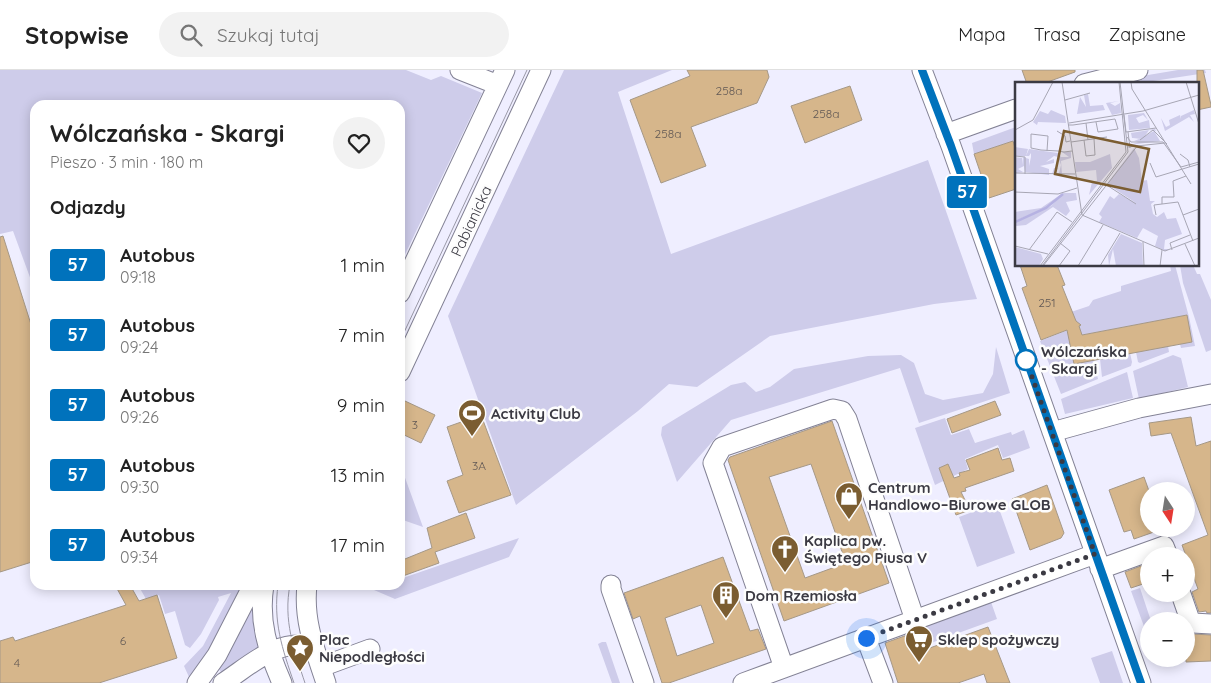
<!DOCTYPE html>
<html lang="pl">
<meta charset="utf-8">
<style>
:root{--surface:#fff;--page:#f2f2f2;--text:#222;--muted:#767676;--line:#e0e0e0}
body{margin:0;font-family:Quicksand,sans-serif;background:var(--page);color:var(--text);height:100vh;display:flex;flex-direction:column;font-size:19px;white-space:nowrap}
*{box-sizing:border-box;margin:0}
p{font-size:16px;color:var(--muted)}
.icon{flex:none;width:28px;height:28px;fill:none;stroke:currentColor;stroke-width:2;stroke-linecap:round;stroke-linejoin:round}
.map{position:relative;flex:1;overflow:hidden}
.drawer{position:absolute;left:30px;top:30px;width:375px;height:490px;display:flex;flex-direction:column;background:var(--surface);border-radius:15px;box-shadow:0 2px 12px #0003}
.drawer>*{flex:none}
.badge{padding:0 10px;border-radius:4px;font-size:18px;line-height:32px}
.needle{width:32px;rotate:168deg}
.controls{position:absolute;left:1140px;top:412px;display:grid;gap:10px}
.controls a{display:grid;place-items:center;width:55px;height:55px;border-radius:50%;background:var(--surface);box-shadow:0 2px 12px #0003;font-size:25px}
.you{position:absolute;width:25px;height:25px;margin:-12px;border:4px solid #fff;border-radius:50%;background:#1a73e8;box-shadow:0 0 0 8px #1a73e833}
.map>.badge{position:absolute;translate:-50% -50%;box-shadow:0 0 0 2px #fff}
h2{padding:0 20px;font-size:19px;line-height:45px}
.round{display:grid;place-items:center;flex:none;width:52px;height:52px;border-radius:26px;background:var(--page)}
.headline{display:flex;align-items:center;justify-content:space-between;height:85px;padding:0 20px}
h1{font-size:24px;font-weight:800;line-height:38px}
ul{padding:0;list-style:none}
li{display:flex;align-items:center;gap:15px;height:70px;padding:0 20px}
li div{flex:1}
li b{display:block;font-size:19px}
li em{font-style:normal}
li .badge{min-width:55px;font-weight:700;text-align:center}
header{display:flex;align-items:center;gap:30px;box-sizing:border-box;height:70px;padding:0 25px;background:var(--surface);border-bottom:1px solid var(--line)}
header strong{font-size:24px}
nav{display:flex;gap:28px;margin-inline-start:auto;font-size:18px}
.search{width:350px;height:45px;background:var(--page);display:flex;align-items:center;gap:12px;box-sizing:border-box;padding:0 18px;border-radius:28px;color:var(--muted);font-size:19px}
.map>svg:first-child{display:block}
.green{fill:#ceccea}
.building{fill:#d6b68b;stroke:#a59887;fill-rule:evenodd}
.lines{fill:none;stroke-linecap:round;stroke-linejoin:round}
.minor-casing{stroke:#838295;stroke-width:21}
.minor{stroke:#fff;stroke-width:19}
.tram{stroke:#9a99a7;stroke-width:1}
.line-casing{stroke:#fff;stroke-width:11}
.line{stroke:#0072bc;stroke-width:8}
.walk{stroke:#3b3a43;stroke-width:5;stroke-dasharray:0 9}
.stop-dot{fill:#fff;stroke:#0072bc;stroke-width:2.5}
.labels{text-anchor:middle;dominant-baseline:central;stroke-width:5;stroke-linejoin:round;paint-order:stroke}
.number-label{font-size:12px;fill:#625955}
.street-label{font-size:15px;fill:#3b3a43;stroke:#fdfdfd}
.stop-label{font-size:15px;font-weight:bold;fill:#3b3a43;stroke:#fdfdfd;text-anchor:start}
.poi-label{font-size:15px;font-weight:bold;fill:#3b3a43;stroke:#fdfdfd;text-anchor:start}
.inset-river{fill:none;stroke:#b6b2e2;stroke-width:2.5}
.inset-road{fill:none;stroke:#a7a6b4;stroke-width:1}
.view{fill:#7b5d31;fill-opacity:0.15;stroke:#7b5d31;stroke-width:2.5}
.inset-edge{fill:none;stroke:#3b3a43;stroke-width:2.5}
</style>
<header>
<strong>Stopwise</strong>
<div class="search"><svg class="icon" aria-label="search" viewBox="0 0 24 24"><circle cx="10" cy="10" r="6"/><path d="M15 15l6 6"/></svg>Szukaj tutaj</div>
<nav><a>Mapa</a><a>Trasa</a><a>Zapisane</a></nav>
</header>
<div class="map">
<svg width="1211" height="613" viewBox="0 0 1211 613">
<rect width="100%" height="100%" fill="#efeeff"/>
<path class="green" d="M0,0H406L431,10L441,6L482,23L400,195V35H35V221L13,161L0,164Z
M564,0H672L618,22L671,184L928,90L977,229L934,234L770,266L697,317L669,314L638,341L516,435L448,246Z
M1178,0H1205L1206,3L1140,13L1142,6Z
M1016,57V70L974,84L972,73Z
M1170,195H1175L1189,247L1195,276L1181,278L1180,274L1187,245L1081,265L1071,242L1089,236L1093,230L1121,221V216L1171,201Z
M1180,195H1193L1197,204H1200L1211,230V280L1206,282L1183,213Z
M1073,258L1069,268L1074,293L1093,290L1098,309L1061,324L1040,271Z
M1168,276L1169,282L1140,293L1138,292L1136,282Z
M996,277L1010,323L919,353L900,298L731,350L677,412L661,365L662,357L731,315L745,312L756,322L770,317L794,299L868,286L901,285L914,293L925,324L943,330L983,323L993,304Z
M1130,283L1132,292L1131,296L1102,307L1100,289Z
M1173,285L1181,288L1188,317L1139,329L1133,301Z
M1127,302L1133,328L1065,344L1061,329Z
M945,348L951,365L969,359L975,373L1011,362L1012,365L1024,360L1030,378L1003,388L998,375L965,389L968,399L935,415L915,358Z
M400,394L423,457L400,449Z
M997,433L1015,483L977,497L959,447Z
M519,468L509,487L395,529L374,520L384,515H400V509Z
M138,515H247C231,547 217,583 189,607L184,596L203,576L231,523L218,527L219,530L201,564L190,578L185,575L175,541L165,544L159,525L146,529Z
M1140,518L1151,551H1149V570L1131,521Z
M991,532L997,549L928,574L922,557Z
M251,539H253L259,579L224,603L221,602L218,598Z
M602,572H606L620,613H612L598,574Z
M1112,581L1123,613H1100L1091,588Z"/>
<path class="building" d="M687,0H767L769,7L757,33L691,57L706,96L661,113L630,30L690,6Z
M1022,0H1075V2L1042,14H1027Z
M1197,0H1203L1211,35V37L1197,40Z
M850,16L862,50L805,73L791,36Z
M1013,71L1016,81V119L989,128L974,84Z
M3,166L35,267V491L0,502V167Z
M1020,195H1057L1065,215L1062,216L1076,251L1081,255L1079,256L1082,265L1187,245L1192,272L1074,294L1067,260L1041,270L1022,218L1027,216Z
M405,331L435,345L421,373L400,363V341Z
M995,331L1001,345L952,363L947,349Z
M481,345L511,425L459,443L447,411L463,405L447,357Z
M1191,347L1196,376L1211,371V543H1207L1206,541L1199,542L1192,522L1198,519L1182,475L1208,465L1171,363L1151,366L1149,353Z
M832,351L889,513L784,551L728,390L730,387ZM811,394L846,493L805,508L769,407Z
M998,378L1002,390L1010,388L1014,401L965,418L966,421L961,422L970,440L956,445L939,398L948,394L954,408L960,406L959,403L970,400L966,390Z
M1144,407L1149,421V459H1153L1154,462L1134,469L1131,460L1124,462L1109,420Z
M1047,415L1064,463L1061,468L1030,480L1012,429Z
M466,443L475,468L435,482L439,493L400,507V491L432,478L427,458Z
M723,487L750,561L758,559L766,579L669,613H662L640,546L633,549L624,523ZM701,535L714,573L677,586L665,548Z
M1149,493V512L1131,518L1125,502Z
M115,515H130L139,531L157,525L177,588L99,613H0V571L13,567L15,571L126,535Z
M988,557L1010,613H987L984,604L958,613H898L885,573L921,560L927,579Z
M1186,562L1192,564L1211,565V591L1186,592Z"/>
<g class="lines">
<g class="minor-casing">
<path id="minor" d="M460,0L498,15
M922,0L951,76L1141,613
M1084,14L1138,0
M946,64L1016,39
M400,223L505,0
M400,302L541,0
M1052,362L1139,338L1211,324
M1100,499L1164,476L1168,486
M264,515C258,551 268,581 282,613
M307,515C303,550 315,580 326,613
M611,515V519L644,613
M1181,524L1190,550L1193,553L1211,554
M866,568L883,613
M321,597L370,579
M784,598L713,393L722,377L833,339L842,341L847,349L915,550
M197,613L217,585L253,515
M223,613C252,594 276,569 313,576
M743,613L1095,484"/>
</g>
<use href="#minor" class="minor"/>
<path class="tram" d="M400,271L527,0
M278,515C273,552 282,578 294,613
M290,515C283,550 294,580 305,613"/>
</g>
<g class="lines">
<g class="line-casing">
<path id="line" d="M922,0L951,76L1141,613"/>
</g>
<use href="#line" class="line"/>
<path class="walk" d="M866,568L1095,484L1026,290"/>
</g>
<defs>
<g id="stadium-pin" transform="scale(1.4375)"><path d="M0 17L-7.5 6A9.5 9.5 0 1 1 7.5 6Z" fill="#7b5d31" stroke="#fdfdfd"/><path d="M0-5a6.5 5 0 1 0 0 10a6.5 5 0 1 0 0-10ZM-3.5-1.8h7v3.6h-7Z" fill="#fff"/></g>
<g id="shop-pin" transform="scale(1.4375)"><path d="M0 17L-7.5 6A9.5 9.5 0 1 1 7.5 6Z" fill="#7b5d31" stroke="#fdfdfd"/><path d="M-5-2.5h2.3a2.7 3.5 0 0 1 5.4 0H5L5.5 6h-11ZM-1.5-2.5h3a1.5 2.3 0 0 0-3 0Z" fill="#fff"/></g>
<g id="church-pin" transform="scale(1.4375)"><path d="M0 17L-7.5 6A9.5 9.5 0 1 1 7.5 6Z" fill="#7b5d31" stroke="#fdfdfd"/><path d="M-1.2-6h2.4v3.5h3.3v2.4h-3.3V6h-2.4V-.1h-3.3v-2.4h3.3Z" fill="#fff"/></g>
<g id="building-pin" transform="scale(1.4375)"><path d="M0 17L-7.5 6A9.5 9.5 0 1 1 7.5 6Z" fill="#7b5d31" stroke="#fdfdfd"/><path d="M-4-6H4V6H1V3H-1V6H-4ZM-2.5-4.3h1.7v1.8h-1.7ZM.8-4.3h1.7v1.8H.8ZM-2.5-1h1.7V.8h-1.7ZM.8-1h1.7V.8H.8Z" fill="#fff"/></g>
<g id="supermarket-pin" transform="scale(1.4375)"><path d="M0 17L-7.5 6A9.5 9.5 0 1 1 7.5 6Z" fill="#7b5d31" stroke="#fdfdfd"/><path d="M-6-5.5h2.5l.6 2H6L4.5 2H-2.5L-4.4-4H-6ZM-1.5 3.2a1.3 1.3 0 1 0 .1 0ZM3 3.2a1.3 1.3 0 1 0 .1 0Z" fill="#fff"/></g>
<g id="sight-pin" transform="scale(1.4375)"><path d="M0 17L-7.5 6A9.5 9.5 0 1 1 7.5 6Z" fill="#7b5d31" stroke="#fdfdfd"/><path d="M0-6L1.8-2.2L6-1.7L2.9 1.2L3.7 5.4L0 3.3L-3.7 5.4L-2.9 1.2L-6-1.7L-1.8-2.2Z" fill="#fff"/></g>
</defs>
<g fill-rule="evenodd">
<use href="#stadium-pin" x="472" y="343"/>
<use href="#shop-pin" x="849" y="426"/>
<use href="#church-pin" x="785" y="479"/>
<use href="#building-pin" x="726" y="525"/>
<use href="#supermarket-pin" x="919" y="569"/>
<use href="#sight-pin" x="300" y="578"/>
</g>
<circle class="stop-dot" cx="1026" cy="290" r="10"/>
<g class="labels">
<g class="number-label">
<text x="729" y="20">258a</text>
<text x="826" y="43">258a</text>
<text x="668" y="63">258a</text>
<text x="1047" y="232">251</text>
<text x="415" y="354">3</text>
<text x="479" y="395">3A</text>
<text x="123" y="570">6</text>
<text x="17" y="592">4</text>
</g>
<g class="street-label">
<text transform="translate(471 151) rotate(-65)">Pabianicka</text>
</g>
<g class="stop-label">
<text x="1041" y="281">Wólczańska<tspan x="1041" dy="17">- Skargi</tspan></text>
</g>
<g class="poi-label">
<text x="491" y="343">Activity Club</text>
<text x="868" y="417">Centrum<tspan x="868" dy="17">Handlowo–Biurowe GLOB</tspan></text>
<text x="804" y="470">Kaplica pw.<tspan x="804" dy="17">Świętego Piusa V</tspan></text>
<text x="745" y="525">Dom Rzemiosła</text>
<text x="319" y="569">Plac<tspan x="319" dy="17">Niepodległości</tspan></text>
<text x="938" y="569">Sklep spożywczy</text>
</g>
</g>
<g transform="translate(1015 12)">
<rect width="184" height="184" fill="#efeeff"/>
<path d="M73,12L75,24L88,23L90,28L62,32L65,15L71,25L69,13ZM104,19L95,21L100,24L105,21L106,31L97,33L91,21ZM36,28L50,34L51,41L23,40L22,43L18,40L25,29L33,32ZM179,28L180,32L175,33L179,40L174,35L150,49L146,36L151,45L155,43L154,38L165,33L166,37V34ZM129,31L133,38L128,33L121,36L124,41L134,38L135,46L114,48L113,33ZM140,47L141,49L134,48L130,54L139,49L145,59L115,63L124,60L119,59L124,57H118L126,56H117L116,51ZM0,65L13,67L11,74L14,67L43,71L46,75H54L47,70H56V76L46,79L47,92H37L39,86H44L40,87V91H44L46,83L43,75L39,74L31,80L39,77V81L25,84L34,87V93L10,90L9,84L3,87L8,90L0,91V75L7,76V83L8,75L14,77V84L16,75V71L14,74H0ZM119,66L124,76L127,99L132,98L135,119H140L136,122L138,132L142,135L149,130L152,137L161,136L167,152L150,158L149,167H155L150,169L140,164L143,154L128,146L122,156L84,140L87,135L84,132L95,114L99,117L104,112L121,121L92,102ZM95,72L97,86L74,113L77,100L82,99L81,88L61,90L60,80H75ZM48,111H61L62,118L51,120L55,129L51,134L38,125L11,143L0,144V141L36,124ZM48,111L32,125L0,139V130L26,126ZM106,152L127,161L128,184H101L98,167L94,184L93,173ZM0,165L26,172L28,177L24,184H0Z" fill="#ceccea"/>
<path class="inset-river" d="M0,140L31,126L48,112"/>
<path class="inset-road" d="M47,0L67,133L150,169L184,156M116,0L117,7L176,102M171,0L184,42M50,18L75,11M109,33L111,50M54,41L128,29L184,13M71,41L73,58M53,43H58L100,37L103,47L83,50L81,40M0,48L18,38L38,0M42,49L50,54L51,60L55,59M111,50L141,46M113,50L115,66M112,55L116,60H148L166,85L184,80M69,58L71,74L80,73L79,57M125,58L138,48L152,62M56,60L92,55M112,65L150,61M32,69L33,54L16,52V66L26,68L43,69L49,70L57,69M165,72L173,78L175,85M0,74L10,75V92M135,81L141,95L184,82M0,91L60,92M171,94L158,99L159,115H147V122L163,120L178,159M90,102L121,122M0,110L43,112L62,106M42,130L57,140M141,133L139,123L147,122M168,133L184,127M128,160L129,184M170,162L180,184M0,164L33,172M14,168L42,130M157,168L155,161L175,153M25,184L111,70L104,0M27,184L113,70L105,0M28,184L123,63M44,184L55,169L45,161M63,184L88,143M85,184L105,151M145,184L147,168"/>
<path class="view" d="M49,49L134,67L125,110L40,92Z"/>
<rect width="184" height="184" class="inset-edge"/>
</g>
</svg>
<div class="controls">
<a><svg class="needle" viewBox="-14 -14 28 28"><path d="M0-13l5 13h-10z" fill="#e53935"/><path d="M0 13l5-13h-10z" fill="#767676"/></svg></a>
<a>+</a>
<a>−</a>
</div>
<div class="you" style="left:866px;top:568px"></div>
<b class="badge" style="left:967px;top:122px;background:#0072bc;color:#fff">57</b>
<section class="drawer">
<div class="headline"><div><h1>Wólczańska - Skargi</h1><p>Pieszo · 3 min · 180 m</p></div><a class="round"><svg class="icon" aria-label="heart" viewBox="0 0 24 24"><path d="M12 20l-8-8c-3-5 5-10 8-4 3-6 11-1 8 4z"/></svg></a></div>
<h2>Odjazdy</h2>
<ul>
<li><span class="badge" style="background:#0072bc;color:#fff">57</span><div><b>Autobus</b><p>09:18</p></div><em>1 min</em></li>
<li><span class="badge" style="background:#0072bc;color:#fff">57</span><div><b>Autobus</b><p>09:24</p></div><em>7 min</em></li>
<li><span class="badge" style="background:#0072bc;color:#fff">57</span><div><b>Autobus</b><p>09:26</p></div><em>9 min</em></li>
<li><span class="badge" style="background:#0072bc;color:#fff">57</span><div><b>Autobus</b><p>09:30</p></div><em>13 min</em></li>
<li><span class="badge" style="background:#0072bc;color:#fff">57</span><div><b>Autobus</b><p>09:34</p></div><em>17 min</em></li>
</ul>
</section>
</div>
